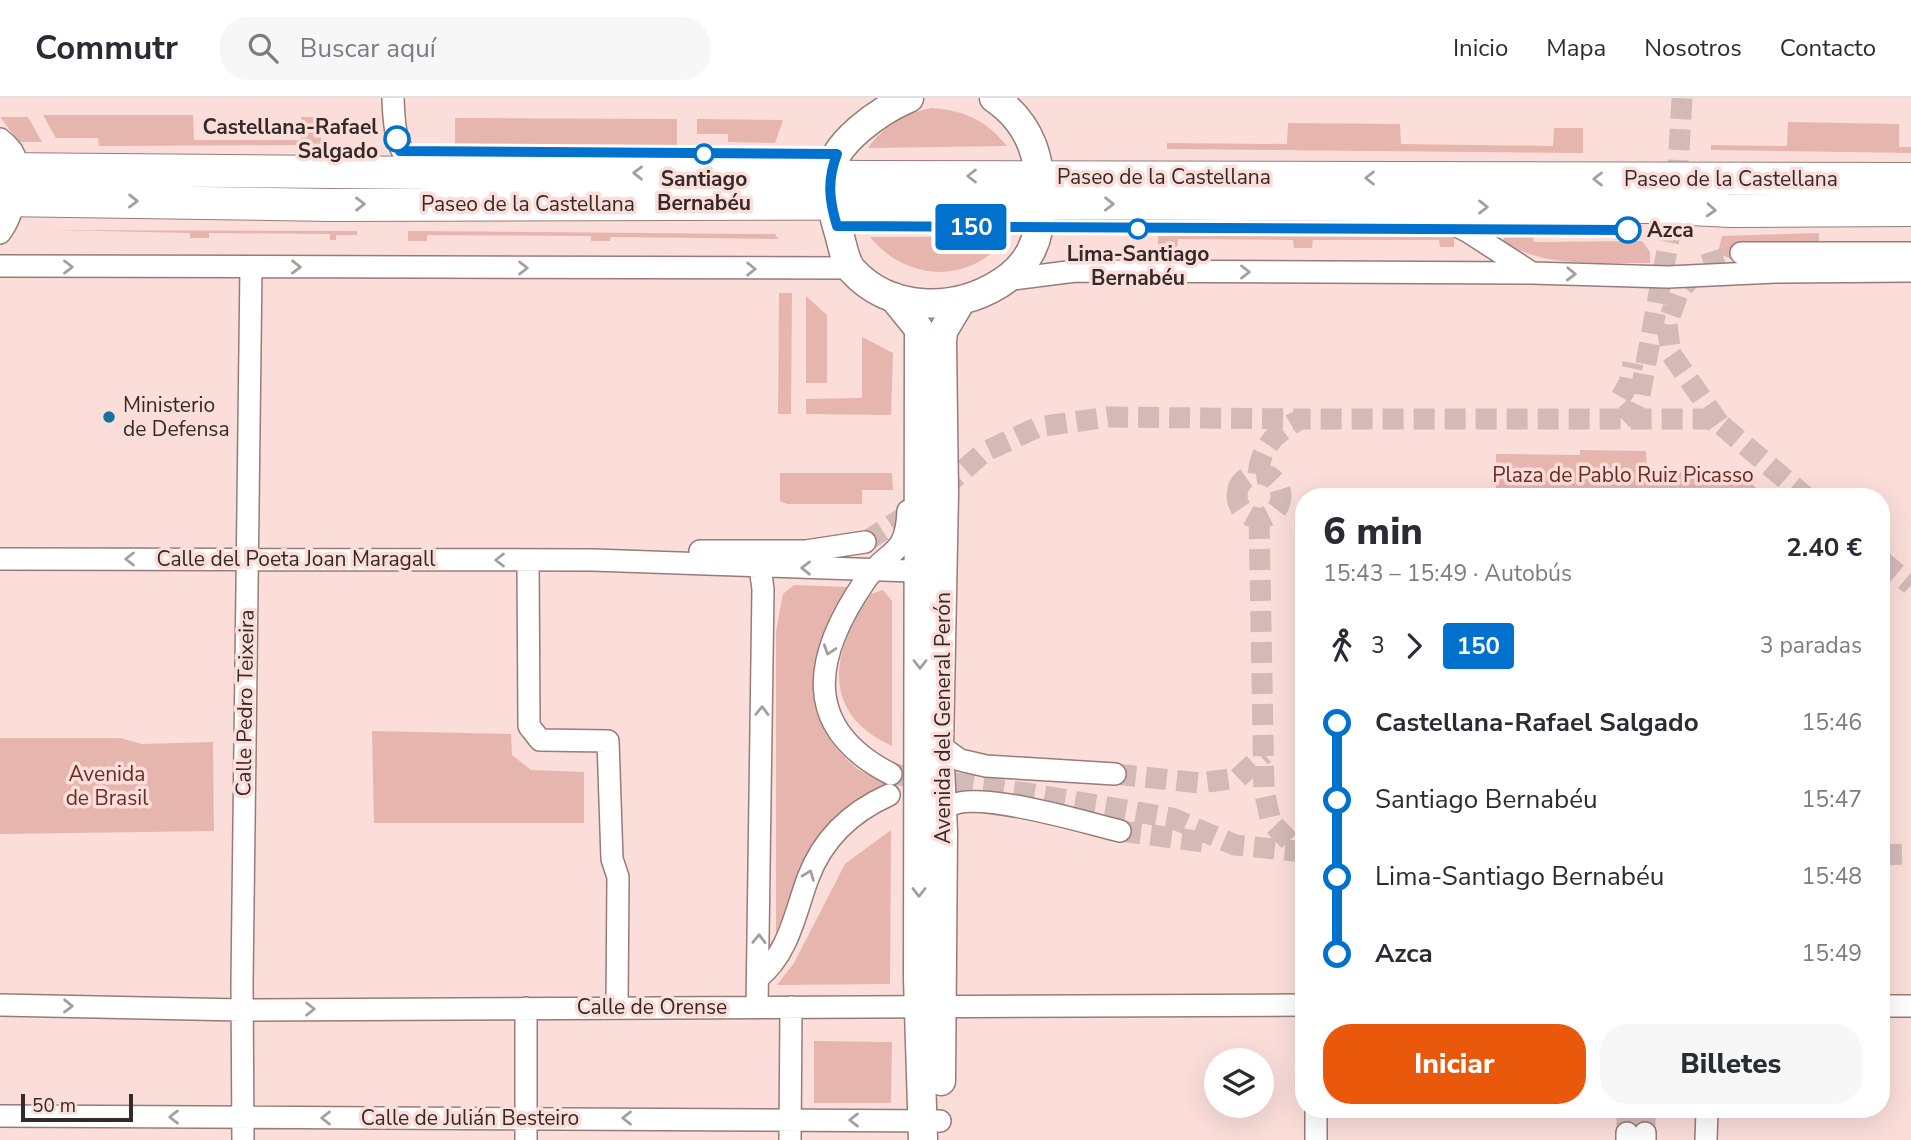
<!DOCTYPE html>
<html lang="es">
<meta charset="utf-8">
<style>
:root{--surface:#fff;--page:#f7f7f7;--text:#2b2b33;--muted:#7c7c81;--line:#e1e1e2;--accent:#ea580c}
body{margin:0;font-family:"Nunito Sans",sans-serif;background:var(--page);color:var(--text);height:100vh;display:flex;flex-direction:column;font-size:26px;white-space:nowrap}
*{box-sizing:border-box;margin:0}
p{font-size:23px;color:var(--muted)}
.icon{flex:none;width:38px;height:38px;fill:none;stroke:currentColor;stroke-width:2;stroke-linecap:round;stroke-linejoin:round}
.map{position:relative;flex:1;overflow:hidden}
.drawer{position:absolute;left:1295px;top:390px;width:595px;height:630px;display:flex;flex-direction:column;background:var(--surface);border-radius:28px;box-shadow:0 7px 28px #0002}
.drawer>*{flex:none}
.badge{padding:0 14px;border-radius:5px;font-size:24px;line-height:46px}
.fabs{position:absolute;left:1204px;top:950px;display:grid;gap:14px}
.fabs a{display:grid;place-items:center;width:70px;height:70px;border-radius:50%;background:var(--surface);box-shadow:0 7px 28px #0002;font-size:35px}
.scale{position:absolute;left:21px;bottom:18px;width:112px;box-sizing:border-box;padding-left:7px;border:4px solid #352a29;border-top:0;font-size:19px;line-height:24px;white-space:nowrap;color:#352a29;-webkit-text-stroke:5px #fbdeda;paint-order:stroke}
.map>.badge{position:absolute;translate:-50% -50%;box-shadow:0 0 0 4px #fff}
.legs{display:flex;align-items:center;gap:10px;height:77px;padding:0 28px;font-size:23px}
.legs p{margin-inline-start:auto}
.headline{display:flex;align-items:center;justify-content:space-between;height:119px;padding:0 28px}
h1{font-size:38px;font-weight:800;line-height:52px}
.button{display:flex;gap:14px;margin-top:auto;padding:14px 28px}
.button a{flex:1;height:80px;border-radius:28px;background:var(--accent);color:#fff;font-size:28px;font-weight:800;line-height:80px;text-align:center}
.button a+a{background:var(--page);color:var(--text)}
ul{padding:0 28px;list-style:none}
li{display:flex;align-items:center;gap:24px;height:77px;font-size:26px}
li i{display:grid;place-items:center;width:10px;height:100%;margin:0 9px;background:currentColor}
li i::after{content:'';width:18px;height:18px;margin:-9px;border:5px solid;border-radius:50%;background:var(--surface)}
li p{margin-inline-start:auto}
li:first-child i{background:linear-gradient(#0000 50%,currentColor 0)}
li:last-child i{background:linear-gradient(currentColor 50%,#0000 0)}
header{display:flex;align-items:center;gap:42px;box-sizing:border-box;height:98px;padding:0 35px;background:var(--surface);border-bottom:2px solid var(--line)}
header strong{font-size:33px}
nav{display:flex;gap:38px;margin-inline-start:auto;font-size:24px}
.search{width:490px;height:63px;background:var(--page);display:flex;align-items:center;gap:18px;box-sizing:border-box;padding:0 24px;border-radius:28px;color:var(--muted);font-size:26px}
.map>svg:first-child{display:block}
.green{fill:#e6b5ae}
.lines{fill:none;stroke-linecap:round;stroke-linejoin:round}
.minor-tunnel{stroke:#d3bab7;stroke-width:21;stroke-dasharray:21 10;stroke-linecap:butt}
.minor-casing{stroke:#967c78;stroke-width:24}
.major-casing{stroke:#967c78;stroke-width:31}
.highway-casing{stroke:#967c78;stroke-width:34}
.minor{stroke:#fff;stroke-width:21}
.major{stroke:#fff;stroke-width:28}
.highway{stroke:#fff;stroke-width:32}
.oneway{stroke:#a49f9f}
.line-1-casing{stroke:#fff;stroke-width:16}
.line-1{stroke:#0072ce;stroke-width:10}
.stop-1-dot{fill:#fff;stroke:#0072ce;stroke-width:3.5}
.poi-dot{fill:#1771a0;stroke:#fbdeda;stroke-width:2.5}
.labels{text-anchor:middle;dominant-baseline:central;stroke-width:7;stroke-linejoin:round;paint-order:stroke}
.stop-label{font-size:21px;font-weight:bold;fill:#352a29;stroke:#fbdeda}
.street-label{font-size:21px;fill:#352a29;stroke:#fbdeda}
.poi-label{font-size:21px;fill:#352a29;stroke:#fbdeda;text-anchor:start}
.park-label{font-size:21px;fill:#6a2c25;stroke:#fbdeda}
</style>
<header>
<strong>Commutr</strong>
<div class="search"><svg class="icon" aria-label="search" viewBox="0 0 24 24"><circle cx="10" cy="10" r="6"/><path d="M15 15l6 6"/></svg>Buscar aquí</div>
<nav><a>Inicio</a><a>Mapa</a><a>Nosotros</a><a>Contacto</a></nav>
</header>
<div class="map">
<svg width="1911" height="1042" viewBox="0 0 1911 1042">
<rect width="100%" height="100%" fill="#fbdeda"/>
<path class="green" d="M931,10C964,12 986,22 1007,48L868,50C885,27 903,16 931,10Z
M43,17H193L194,42H301V19H321V47L99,48L98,40H56Z
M0,19H28L42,44H19Z
M455,20L677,21V49L455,47Z
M697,21L783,22L775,45L728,44V36H697Z
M1788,24L1899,26V49H1911V55L1711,52V47L1787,48Z
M1288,25L1400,26L1401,46L1553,48L1554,30H1583V55L1167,51V45L1287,46Z
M53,132L357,133V137H336V142H330V136L209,135V140H190V135Z
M408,133L775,136L778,141L611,139L610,143H591V138L427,137V143H408Z
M1819,135V147L1737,164L1718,155L1722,138Z
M1158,138H1454V149H1440L1439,142H1313L1312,150H1294L1293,142L1178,141L1177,150H1158Z
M1533,138L1534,144L1642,143L1650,154V165C1599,164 1546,171 1502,143L1505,139Z
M870,139H1007C970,187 907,184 870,139Z
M779,195H792L791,316H778Z
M806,198L827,217V285H806Z
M862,239L893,255L891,317L806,316V301L862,300Z
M1580,352L1646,353L1647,374H1740L1757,391V399H1496V356L1580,357Z
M780,375H892L893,392H862V406H787L780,403Z
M794,487L848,489C815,552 789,612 854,668C864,678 882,679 891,686C814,720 804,767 776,841V534L783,496Z
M883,492L892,503V648C819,615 831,552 871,496Z
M372,633L511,636L512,657L531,672L584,674V725H374Z
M0,640H120L142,646L213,644L214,733L0,736Z
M891,732L890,886L777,887L794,865L845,766Z
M814,943L892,944L891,1005H814Z"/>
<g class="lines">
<path class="minor-tunnel" d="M1621,299L1629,285L1633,265
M1622,321L1634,310L1640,297L1676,104L1682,0
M1719,325L1671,256L1667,227L1678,196L1700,168L1741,155
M1258,376C1261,348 1276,334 1301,321H1708L1719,325L1806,399
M1237 398a22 22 0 1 1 44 0a22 22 0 1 1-44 0Z
M1259,420L1264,693L1271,724L1300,754
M865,444L929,403L984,354L1038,329L1108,319L1298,321
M1881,462L1911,487
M891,676L1033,696L1172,720L1235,747L1304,754
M1115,676L1200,685L1238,680L1264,656
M1120,733L1212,745
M1881,757L1911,756
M1627,1012V1035
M1645,1035V1012"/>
<g class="minor-casing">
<path id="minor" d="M393,0C394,29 395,52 417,72
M0,41C4,44 9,49 12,53C24,73 14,117 0,135
M1423,111L1467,133L1532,175
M1741,155H1911
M0,168L850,170
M1006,182L1075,173L1532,175L1668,179L1775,174L1911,173
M700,453H806L865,444
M0,461L593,462L912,473L921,474L931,482
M528,462L529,628L540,642L608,643L612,761L618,779L617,909
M939,647L960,662L986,668L1115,676
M891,676C799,629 814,557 865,483C887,450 906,461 908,413
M943,714C962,685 1088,726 1120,733
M758,880C789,855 795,815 808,780C823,740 851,714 889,697
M0,907L241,912L1304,907
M1881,908H1911
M757,909L763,491L760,469
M526,910V1042
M0,1018L940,1023
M243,1042L242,886L251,169
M790,1042L791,909
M1316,1042V1012
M1627,1042V1035
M1645,1042V1035
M1706,1042L1707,1012"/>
</g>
<g class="major-casing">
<path id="major" d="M909,0C881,12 831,45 829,79C828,98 833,114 838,132C842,144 844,162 852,172C890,214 954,214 999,186C1030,167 1040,142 1041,106C1041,62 1032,26 994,0
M893,199L919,231L918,880L923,1042
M941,983L943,734L939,647L944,396L942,244L943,233L961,203"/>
</g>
<g class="highway-casing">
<path id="highway" d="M0,71L865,79L1911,81
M0,102L331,107L1075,105L1652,109L1730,113L1911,112"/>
</g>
<use href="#minor" class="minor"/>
<use href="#major" class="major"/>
<use href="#highway" class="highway"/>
</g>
<defs><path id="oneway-chevron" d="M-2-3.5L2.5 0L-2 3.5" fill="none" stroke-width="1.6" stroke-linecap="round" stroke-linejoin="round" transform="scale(1.75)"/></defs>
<g class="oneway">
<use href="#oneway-chevron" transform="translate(638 75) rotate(-179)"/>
<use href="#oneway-chevron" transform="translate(972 78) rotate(180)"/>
<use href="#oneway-chevron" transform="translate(1370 80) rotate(-180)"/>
<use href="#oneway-chevron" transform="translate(1598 81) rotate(-180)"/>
<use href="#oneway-chevron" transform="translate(133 103) rotate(1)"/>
<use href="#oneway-chevron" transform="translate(360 106) rotate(-1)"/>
<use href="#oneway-chevron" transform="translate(1109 106) rotate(1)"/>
<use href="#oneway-chevron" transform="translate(1483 109)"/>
<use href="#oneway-chevron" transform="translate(1711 112) rotate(3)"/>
<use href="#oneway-chevron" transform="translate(68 169)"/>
<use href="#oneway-chevron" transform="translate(296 169) rotate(1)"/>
<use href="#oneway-chevron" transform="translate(523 170)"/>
<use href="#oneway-chevron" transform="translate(751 171)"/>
<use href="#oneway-chevron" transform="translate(1245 174)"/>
<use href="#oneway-chevron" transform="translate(1571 176) rotate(2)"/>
<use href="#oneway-chevron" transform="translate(130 461) rotate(-180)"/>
<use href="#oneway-chevron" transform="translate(500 462) rotate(-180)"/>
<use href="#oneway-chevron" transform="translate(806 470) rotate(-179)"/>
<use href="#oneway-chevron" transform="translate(829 552) rotate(108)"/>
<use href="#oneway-chevron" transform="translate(920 566) rotate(90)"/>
<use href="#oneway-chevron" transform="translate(762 613) rotate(-89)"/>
<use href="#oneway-chevron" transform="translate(809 777) rotate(-69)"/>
<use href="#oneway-chevron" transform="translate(919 794) rotate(90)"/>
<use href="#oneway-chevron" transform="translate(759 841) rotate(-89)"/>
<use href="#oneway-chevron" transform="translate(68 908) rotate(1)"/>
<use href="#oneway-chevron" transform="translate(310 911)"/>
<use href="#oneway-chevron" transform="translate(174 1019) rotate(-180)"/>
<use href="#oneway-chevron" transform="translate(326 1020) rotate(-180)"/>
<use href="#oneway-chevron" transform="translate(627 1020) rotate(-180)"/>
<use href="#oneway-chevron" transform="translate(854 1022) rotate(-180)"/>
</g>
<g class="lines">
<g class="line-1-casing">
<path id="line-1" d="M397,41L400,53L837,56C827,82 829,102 837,128L1628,132"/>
</g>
<use href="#line-1" class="line-1"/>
</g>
<g class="stop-1-dot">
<circle cx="397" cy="41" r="12"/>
<circle cx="704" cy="56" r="9"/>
<circle cx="1138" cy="131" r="9"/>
<circle cx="1628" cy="132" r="12"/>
</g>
<circle class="poi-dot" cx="109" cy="319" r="7"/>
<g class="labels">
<g class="stop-label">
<text x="378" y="29" text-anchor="end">Castellana-Rafael<tspan x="378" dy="24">Salgado</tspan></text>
<text x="704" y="81">Santiago<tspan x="704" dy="24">Bernabéu</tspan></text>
<text x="1647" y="132" text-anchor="start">Azca</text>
<text x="1138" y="156">Lima-Santiago<tspan x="1138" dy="24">Bernabéu</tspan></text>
</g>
<g class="street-label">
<text x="1164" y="79">Paseo de la Castellana</text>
<text x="1731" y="81">Paseo de la Castellana</text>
<text x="528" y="106">Paseo de la Castellana</text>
<text x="296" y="461">Calle del Poeta Joan Maragall</text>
<text transform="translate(245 605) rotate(-89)">Calle Pedro Teixeira</text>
<text transform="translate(943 620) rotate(-90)">Avenida del General Perón</text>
<text x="652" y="909">Calle de Orense</text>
<text x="470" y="1020">Calle de Julián Besteiro</text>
</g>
<g class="poi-label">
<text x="123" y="307">Ministerio<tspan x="123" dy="24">de Defensa</tspan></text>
</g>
<g class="park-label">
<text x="1623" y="377">Plaza de Pablo Ruiz Picasso</text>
<text x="107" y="676">Avenida<tspan x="107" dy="24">de Brasil</tspan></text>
</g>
</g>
</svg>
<div class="fabs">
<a><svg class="icon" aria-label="layers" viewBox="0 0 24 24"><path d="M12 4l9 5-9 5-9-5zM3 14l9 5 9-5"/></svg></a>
</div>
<div class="scale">50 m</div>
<b class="badge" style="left:971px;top:129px;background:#0072ce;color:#fff">150</b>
<section class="drawer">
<div class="headline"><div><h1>6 min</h1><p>15:43 – 15:49 · Autobús</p></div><b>2.40 €</b></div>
<div class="legs"><svg class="icon" aria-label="walk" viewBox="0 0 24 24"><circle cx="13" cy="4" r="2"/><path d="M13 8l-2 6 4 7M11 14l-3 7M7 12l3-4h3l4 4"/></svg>3<svg class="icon" aria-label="forward" viewBox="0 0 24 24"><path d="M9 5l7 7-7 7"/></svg><b class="badge" style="background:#0072ce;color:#fff">150</b><p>3 paradas</p></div>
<ul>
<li><i style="color:#0072ce"></i><b>Castellana-Rafael Salgado</b><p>15:46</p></li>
<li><i style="color:#0072ce"></i><span>Santiago Bernabéu</span><p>15:47</p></li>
<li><i style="color:#0072ce"></i><span>Lima-Santiago Bernabéu</span><p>15:48</p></li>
<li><i style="color:#0072ce"></i><b>Azca</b><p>15:49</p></li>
</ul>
<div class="button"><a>Iniciar</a><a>Billetes</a></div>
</section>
</div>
